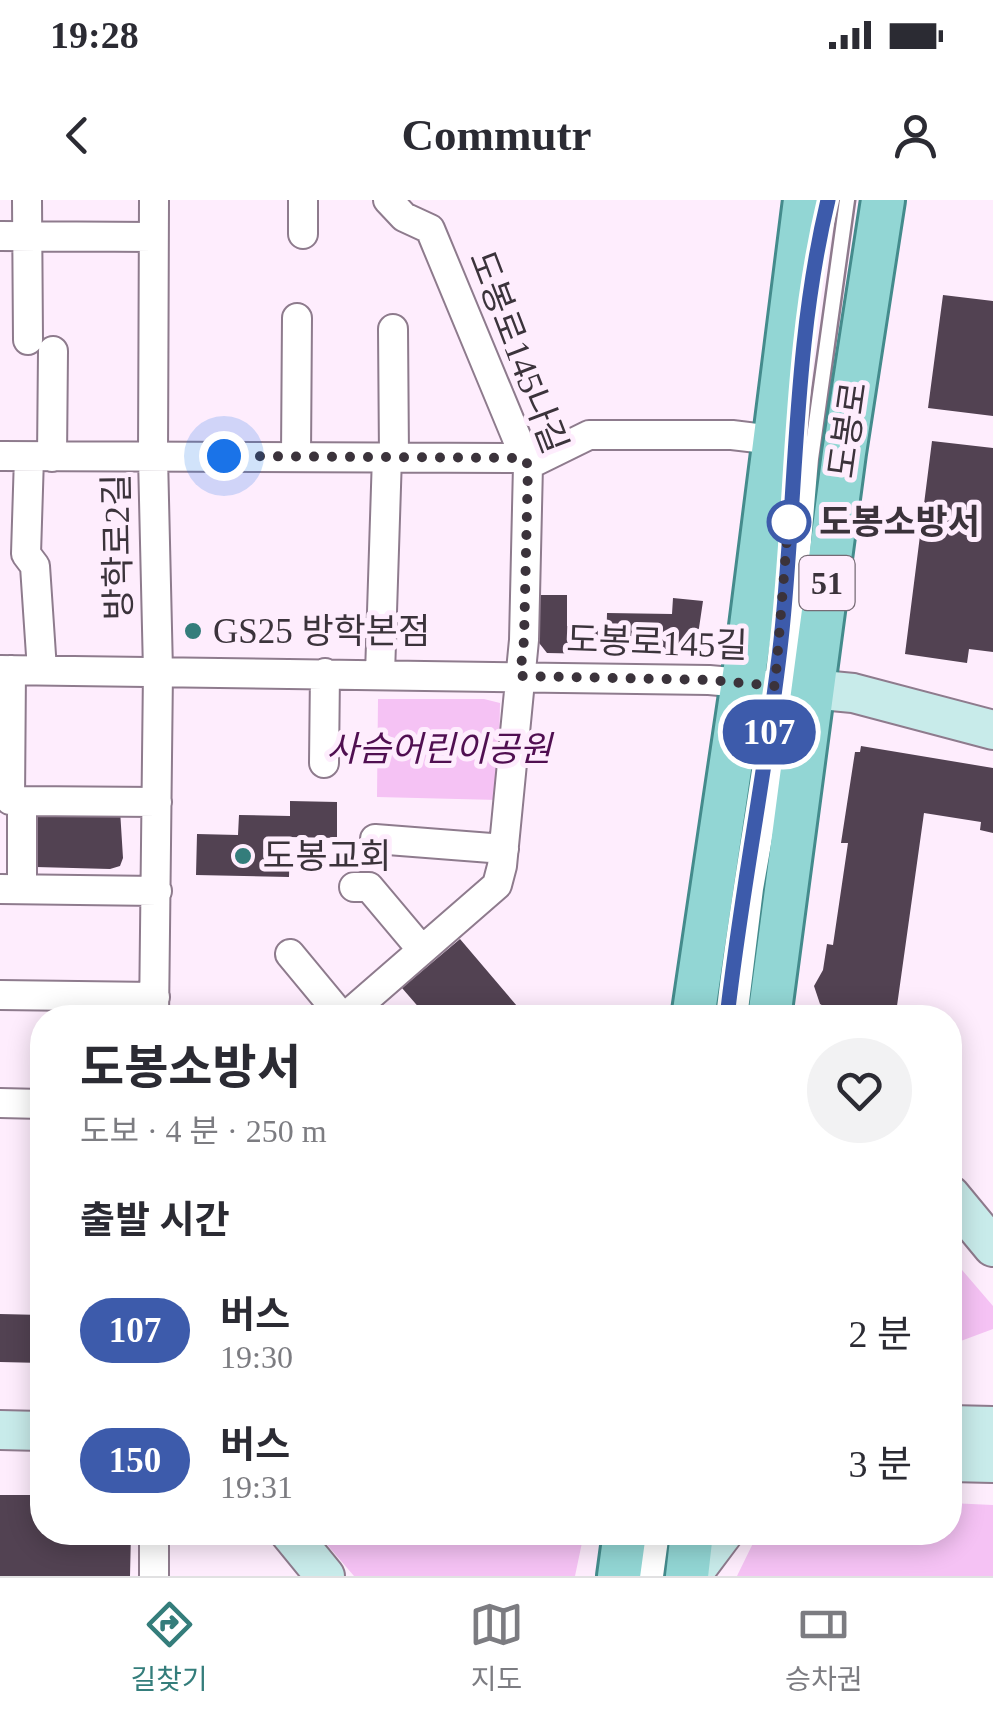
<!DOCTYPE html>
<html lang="ko">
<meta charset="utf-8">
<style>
:root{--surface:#fff;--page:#f2f2f3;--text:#2b2b33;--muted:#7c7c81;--line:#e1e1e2;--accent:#347d7b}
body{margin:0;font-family:"Times New Roman","Noto Sans KR",serif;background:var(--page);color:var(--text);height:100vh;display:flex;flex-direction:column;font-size:38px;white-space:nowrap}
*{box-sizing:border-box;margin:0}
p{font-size:32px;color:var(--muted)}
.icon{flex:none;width:55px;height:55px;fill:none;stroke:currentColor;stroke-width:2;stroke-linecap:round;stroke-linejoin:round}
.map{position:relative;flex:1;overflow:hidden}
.drawer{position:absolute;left:30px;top:805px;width:932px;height:540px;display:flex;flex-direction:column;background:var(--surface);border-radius:40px;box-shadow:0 5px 25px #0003}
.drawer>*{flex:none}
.badge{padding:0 20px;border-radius:32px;font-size:35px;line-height:65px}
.you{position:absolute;width:50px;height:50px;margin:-25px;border:8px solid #fff;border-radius:50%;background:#1a73e8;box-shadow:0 0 0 15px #1a73e833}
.map>.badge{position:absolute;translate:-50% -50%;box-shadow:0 0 0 5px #fff}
h2{padding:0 50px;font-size:38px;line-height:90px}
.round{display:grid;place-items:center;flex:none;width:105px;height:105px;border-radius:52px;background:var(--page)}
.overview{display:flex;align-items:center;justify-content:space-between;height:170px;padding:0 50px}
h1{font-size:48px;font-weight:700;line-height:75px}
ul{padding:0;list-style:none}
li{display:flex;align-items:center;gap:30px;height:130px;padding:0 50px}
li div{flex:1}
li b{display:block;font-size:38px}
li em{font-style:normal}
li .badge{min-width:110px;font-weight:700;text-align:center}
.status{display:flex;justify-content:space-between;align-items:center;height:70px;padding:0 50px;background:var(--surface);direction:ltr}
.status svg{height:28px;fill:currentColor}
header{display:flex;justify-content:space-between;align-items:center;height:130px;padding:0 50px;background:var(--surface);font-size:45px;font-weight:700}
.tab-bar{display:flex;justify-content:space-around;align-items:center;height:140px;border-top:2px solid var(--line);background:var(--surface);font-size:28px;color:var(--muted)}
.tab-bar a{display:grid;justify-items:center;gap:5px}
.tab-bar .active{color:var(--accent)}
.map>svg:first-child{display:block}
.green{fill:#f5c2f4}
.building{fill:#524252}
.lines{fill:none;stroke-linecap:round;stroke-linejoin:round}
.lane-casing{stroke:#8e7b8d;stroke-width:19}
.street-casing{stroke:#8e7b8d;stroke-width:32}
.secondary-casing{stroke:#8e7b8d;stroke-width:42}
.primary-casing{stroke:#448b8c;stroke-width:48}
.lane{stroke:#fff;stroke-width:14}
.street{stroke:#fff;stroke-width:28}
.secondary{stroke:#c8ebea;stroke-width:38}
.primary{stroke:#92d6d4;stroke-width:42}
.line-casing{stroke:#fff;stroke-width:22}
.line{stroke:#3d5bab;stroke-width:15}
.walk{stroke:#3b333b;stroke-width:10;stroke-dasharray:0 18}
.stop-dot{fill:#fff;stroke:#3d5bab;stroke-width:5}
.poi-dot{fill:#347d7b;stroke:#feedfd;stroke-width:4}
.labels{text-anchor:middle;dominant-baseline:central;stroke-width:10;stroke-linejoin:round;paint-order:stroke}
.shield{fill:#feedfd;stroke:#766b75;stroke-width:2.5}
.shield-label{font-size:32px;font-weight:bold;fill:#3b333b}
.street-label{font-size:35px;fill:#3b333b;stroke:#feedfd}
.stop-label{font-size:35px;font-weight:bold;fill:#3b333b;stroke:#feedfd;text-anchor:start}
.poi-label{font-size:35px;fill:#3b333b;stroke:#feedfd;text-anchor:start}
.park-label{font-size:35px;font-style:italic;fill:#500f51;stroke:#feedfd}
</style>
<div class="status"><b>19:28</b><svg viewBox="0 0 49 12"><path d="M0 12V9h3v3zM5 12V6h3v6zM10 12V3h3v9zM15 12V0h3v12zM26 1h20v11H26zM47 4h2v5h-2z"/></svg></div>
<header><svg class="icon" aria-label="back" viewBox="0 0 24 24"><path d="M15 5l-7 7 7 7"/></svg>Commutr<svg class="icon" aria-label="person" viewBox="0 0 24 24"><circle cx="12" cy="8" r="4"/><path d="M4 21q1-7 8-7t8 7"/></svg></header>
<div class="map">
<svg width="993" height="1376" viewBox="0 0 993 1376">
<rect width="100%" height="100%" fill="#feedfd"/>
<path class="green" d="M378,499H484L500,503L498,600L377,597Z
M950,1056L993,1106V1129L950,1145Z
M950,1303L993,1305V1376H737L758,1333L950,1332Z
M317,1333H584L575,1376H354Z"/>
<path class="building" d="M943,95L993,101V216L928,208Z
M932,241L993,248V452L969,449L967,463L905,454Z
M536,395H567V426L598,427L597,454L547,453L536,439Z
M673,398L703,401L695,455L606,454L607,413L672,414Z
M861,546L993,568V633L980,630L981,622L924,613L896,813L867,809L866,813L832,811L820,804L814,786L823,770L827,744L833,745L848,643H841L855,552H860Z
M290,601L337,602V638L290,637L289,677L196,675L197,634L238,635L239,615L290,616Z
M36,610H120L123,658L120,666L110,669L36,667Z
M460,739L523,813L517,818H428L402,788Z
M0,1114L42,1115V1163L0,1162Z
M0,1295H42V1332H131L130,1376H0Z"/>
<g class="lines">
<g class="lane-casing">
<path id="lane" d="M821,33L828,0
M727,818L781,438L793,258
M740,818L756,689L782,542L798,414L811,259L847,0
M644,1376L649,1332
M656,1376L662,1332"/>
</g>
<g class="street-casing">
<path id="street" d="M27,0L28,140
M154,0L153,257L158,471L154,818
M303,0V34
M0,36L153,37
M393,129L394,257
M296,255L297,118
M0,256L524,258
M29,257L26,354L35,366L42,470
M52,257L53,151
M528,265L589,235H732L773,240
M0,470L709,480L811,489
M11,470L10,600L22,601V689
M380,474L387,256
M324,563L325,473
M22,601L157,602
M375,639L504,649
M354,687H369L422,750
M0,689L157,691
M290,754L343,818
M0,795L155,797
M344,818L497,685L502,666L524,440L528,265L430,29L404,17L388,0
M0,903L42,904
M154,1376V1332"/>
</g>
<g class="secondary-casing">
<path id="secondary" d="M811,489L853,493L993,530
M950,995L993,1047
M950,1225L993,1226
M0,1230L42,1231
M950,1262L993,1263
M289,1332L325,1376
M691,1376L724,1332"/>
</g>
<g class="primary-casing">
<path id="primary" d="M693,818L750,434L805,0
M769,818L844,253L883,0
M619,1376L625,1332
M687,1376L692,1332"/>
</g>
<use href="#lane" class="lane"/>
<use href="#street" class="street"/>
<use href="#secondary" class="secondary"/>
<use href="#primary" class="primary"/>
</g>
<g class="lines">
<g class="line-casing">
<path id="line" d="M727,818C741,691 767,566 781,440C797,293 793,145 828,0"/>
</g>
<use href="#line" class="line"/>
<path class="walk" d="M224,256L524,258L528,265L524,440L520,476L709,480L775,486L789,314V322"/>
</g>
<circle class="stop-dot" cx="789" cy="322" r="20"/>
<g class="poi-dot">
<circle cx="193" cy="431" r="10"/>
<circle cx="243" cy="656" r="10"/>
</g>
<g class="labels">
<rect class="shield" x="799.5" y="356" width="55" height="54" rx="8"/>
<g class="shield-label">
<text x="827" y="383">51</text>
</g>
<g class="street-label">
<text transform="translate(518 152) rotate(69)">도봉로145나길</text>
<text transform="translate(848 230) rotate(-82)">도봉로</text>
<text transform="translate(118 347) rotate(-91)">방학로2길</text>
<text transform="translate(657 443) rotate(2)">도봉로145길</text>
</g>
<g class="stop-label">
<text x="819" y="322">도봉소방서</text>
</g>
<g class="poi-label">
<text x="213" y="431">GS25 방학본점</text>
<text x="263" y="656">도봉교회</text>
</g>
<g class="park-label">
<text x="439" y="549">사슴어린이공원</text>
</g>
</g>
</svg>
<div class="you" style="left:224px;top:256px"></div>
<b class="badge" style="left:769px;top:532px;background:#3d5bab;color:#fff">107</b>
<section class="drawer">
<div class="overview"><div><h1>도봉소방서</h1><p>도보 · 4 분 · 250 m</p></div><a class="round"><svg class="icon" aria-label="heart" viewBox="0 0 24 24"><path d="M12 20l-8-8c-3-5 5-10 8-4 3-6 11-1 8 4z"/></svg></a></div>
<h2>출발 시간</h2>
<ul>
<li><span class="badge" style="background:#3d5bab;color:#fff">107</span><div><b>버스</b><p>19:30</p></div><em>2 분</em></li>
<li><span class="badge" style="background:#3d5bab;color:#fff">150</span><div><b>버스</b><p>19:31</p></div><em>3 분</em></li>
</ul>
</section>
</div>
<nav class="tab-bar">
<a class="active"><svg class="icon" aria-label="directions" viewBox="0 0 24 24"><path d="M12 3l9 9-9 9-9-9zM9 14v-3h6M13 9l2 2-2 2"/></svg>길찾기</a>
<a><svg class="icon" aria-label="map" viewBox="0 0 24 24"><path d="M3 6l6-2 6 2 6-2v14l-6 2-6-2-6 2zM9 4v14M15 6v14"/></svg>지도</a>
<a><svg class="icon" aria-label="tickets" viewBox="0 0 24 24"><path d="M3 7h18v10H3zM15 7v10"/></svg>승차권</a>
</nav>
